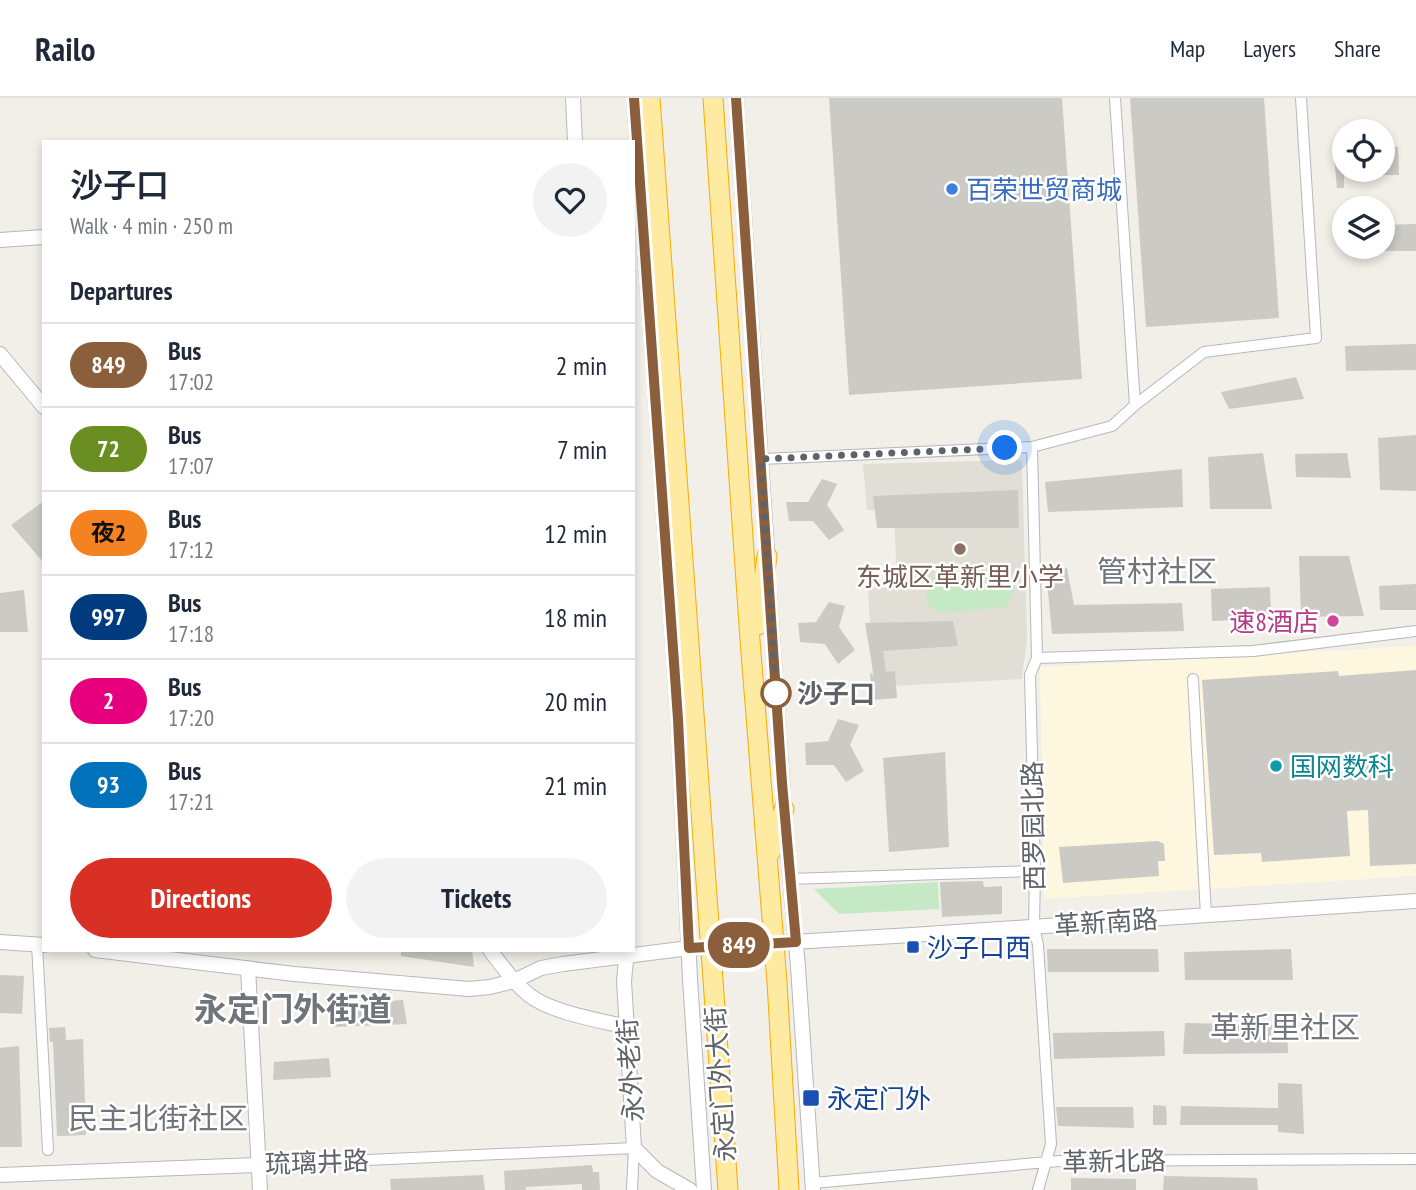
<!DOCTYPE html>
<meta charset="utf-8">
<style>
:root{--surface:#fff;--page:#f2f2f3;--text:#1f2937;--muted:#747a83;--line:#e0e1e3;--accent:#d93025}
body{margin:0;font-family:"PT Sans Narrow","Noto Sans SC",sans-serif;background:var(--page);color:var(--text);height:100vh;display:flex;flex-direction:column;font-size:26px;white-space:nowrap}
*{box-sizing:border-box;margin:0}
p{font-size:23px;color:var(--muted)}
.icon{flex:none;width:38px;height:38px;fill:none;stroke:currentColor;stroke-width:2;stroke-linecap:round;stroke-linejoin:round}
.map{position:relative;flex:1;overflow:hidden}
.panel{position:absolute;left:42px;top:42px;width:593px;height:812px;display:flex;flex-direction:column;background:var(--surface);border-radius:0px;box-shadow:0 4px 10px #0003}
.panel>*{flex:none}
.badge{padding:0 14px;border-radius:23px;font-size:24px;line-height:46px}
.buttons{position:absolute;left:1332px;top:21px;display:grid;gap:14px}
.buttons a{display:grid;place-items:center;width:63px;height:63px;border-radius:50%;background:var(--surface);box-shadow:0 4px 10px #0003;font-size:35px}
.you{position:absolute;width:35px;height:35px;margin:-18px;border:5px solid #fff;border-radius:50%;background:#1a73e8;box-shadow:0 0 0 10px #1a73e833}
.map>.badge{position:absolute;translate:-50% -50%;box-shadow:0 0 0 4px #fff}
h2{padding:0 28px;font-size:26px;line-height:63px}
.round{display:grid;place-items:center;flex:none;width:74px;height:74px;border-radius:37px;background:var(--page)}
.headline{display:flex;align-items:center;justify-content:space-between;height:119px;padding:0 28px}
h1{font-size:33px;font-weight:600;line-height:52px}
.button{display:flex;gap:14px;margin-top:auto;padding:14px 28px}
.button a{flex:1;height:80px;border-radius:42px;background:var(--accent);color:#fff;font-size:28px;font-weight:600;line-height:80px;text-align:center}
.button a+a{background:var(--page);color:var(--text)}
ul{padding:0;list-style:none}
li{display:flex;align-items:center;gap:21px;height:84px;padding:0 28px;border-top:2px solid var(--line)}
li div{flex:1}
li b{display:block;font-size:26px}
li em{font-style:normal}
li .badge{min-width:77px;font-weight:700;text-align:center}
header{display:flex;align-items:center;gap:42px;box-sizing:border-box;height:98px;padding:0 35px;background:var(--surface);border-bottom:2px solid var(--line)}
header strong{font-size:33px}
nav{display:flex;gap:38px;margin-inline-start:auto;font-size:24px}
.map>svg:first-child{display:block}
.commercial{fill:#fef7e0}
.education{fill:#e1ded6}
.green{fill:#c5e8c5}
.building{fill:#cccac5}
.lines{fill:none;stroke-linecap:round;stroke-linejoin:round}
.minor-casing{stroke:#b5b8bc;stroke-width:12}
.tertiary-casing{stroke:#b5b8bc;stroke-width:16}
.trunk-casing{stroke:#f9ab00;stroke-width:21}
.minor{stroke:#fff;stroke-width:10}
.tertiary{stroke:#fff;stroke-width:14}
.trunk{stroke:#feeaa1;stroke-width:19}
.line-casing{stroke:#fff;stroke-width:16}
.line{stroke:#8b5e3c;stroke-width:10}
.walk{stroke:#5f6368;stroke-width:7;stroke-dasharray:0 12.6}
.shop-dot{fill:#3f7fe0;stroke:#fff;stroke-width:2.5}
.education-dot{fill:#8d6e63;stroke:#fff;stroke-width:2.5}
.hotel-dot{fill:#d1479c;stroke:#fff;stroke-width:2.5}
.stop-dot{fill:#fff;stroke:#8b5e3c;stroke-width:3.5}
.culture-dot{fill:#0f9aa8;stroke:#fff;stroke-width:2.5}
.transit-dot{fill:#1a4fb4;stroke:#fff;stroke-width:2.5}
.labels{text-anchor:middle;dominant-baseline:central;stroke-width:5;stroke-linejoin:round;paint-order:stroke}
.shop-label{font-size:26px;fill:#366cbe;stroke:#fff;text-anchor:start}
.education-label{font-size:26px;fill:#785e54;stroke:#fff}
.hotel-label{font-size:26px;fill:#b23c85;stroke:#fff;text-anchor:end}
.stop-label{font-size:26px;font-weight:bold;fill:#5f6368;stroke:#fff;text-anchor:start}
.culture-label{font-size:26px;fill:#0d838f;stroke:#fff;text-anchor:start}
.street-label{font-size:26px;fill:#5f6368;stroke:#fff}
.transit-label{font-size:26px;fill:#164399;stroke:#fff;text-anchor:start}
.quarter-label{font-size:30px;fill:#70757a;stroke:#fff}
.district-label{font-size:33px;font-weight:bold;fill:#70757a;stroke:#fff}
</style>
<header>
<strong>Railo</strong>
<nav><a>Map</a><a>Layers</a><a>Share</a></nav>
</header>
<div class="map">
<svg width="1416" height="1092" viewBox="0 0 1416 1092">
<rect width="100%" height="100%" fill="#f1efe8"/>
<path class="commercial" d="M1416,548V778L1044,801L1040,569Z"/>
<path class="education" d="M1022,362L1027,540L1022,581L873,589L868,490L897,489L894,414L867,412L863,366Z"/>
<path class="green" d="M966,473C992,473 1002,467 1015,492L1006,509L939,515L927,505L925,488L934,479Z
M938,784L939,811L839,816L814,791Z"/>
<path class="building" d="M829,0H1062L1082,281L849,297Z
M1130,0H1264L1279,220L1146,229Z
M1333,49H1344V90H1337Z
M1382,49H1398L1399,77H1382Z
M1416,126V153H1382V127Z
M1416,246V272L1346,273L1345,248Z
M1296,279L1304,301L1229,311L1221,294Z
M1416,337V393L1380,392L1378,340Z
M1263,355L1272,411H1210L1208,359Z
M1347,355L1351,380L1296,379L1295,356Z
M1182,371L1183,409L1048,414L1045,384Z
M822,381L837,386L827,407L844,432L829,442L813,423H789L786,404H808Z
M1018,392L1019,430H877L873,398Z
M44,403V465L11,427Z
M1299,458H1349L1364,518L1301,519Z
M1067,470L1074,507L1182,505L1184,533L1052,536L1046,473Z
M1416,486V512H1380L1379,488Z
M1270,489L1271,521L1212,523L1211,491Z
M24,492L28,534H0V495Z
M829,504L845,508L839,529L855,552L838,566L825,546L800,544L798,525L816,524Z
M953,523L958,548L883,553L886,574L895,573L897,600L872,602L870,574L874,579L865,525Z
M1416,572V766L1370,768L1368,712L1347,713L1350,758L1262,764L1261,755L1214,757L1202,582L1338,573L1339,578Z
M838,621L859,627L850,647L864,673L846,684L834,667H806L805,645L828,643Z
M945,654L949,749L889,754L883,660Z
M1158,743L1164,746L1165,763H1158L1159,778L1063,785L1059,749Z
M983,783L984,789L1002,788V816L942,819L940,784Z
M1047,851H1158L1159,874H1048Z
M1291,851L1293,882H1185L1184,854Z
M401,852H472L474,869L401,858Z
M0,877L24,878L22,916L0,915Z
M403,902L407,926L334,929L333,906Z
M1185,925L1287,927L1288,955L1183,956Z
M65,929L66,942L83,941L86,1037L57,1038L53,944H50L49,930Z
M1164,933L1165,958L1054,961L1053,935Z
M19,948L22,1049H0V950Z
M329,960L331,979L273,982L274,964Z
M1278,985L1302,986L1304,1036L1278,1034V1027H1180L1181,1008L1278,1010Z
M1153,1007L1166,1008L1167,1027H1153Z
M1056,1009H1133L1134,1030L1058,1028Z
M592,1067L593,1074H599L600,1092H582V1086L526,1089V1092H505L504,1073Z
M483,1077L485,1092H391L390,1081Z
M1164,1078L1257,1080L1258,1092H1163Z
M1071,1080L1136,1081V1092H1071Z"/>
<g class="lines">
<g class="minor-casing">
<path id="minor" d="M1115,0L1135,307
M1032,349L1037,560L1030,577L1035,773L1034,828L1038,847L1051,1046L1038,1092
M761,361L1032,349L1112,328L1135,307L1204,254L1316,240L1301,0
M1037,560L1253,553L1416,533
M1193,581L1206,817
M790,781L1035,773
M37,846L48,1052
M258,1067L634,1050L632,1092
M813,1085L1059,1063L1416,1061"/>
</g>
<g class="tertiary-casing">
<path id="tertiary" d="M573,0L575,44
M634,0L678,621L690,881L704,1092
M736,0L768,467
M0,142L44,139
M0,256L44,309
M769,490L784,711L798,869L813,1092
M0,844L44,847
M95,852L294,876L469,891L490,889L514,883L541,870L563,866L689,850L912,837L1416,803
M490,852C502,868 514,885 529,897C552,915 599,922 627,929
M627,852L624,883L634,1050L657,1073L690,1092
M248,870L260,1092
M0,1077L258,1067"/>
</g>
<g class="trunk-casing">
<path id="trunk" d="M650,0L728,1092
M713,0L750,542L777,884L789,1092
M758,527L767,458
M770,755L784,711"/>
</g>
<use href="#minor" class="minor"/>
<use href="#tertiary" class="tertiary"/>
<use href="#trunk" class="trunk"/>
</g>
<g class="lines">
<g class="line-casing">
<path id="line" d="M634,0L678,621L689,850L796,844L782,685L736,0"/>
</g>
<use href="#line" class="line"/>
<path class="walk" d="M776,595L761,361L1005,350"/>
</g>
<circle class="shop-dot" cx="952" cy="91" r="7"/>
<circle class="education-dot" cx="960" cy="451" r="7"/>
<circle class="hotel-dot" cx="1333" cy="523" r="7"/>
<circle class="stop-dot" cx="776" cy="595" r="14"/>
<circle class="culture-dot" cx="1276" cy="668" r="7"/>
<g class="transit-dot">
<rect x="906" y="842" width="14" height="14" rx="3.5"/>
<rect x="802" y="991" width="18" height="18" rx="3.5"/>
</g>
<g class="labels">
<g class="shop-label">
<text x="966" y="91">百荣世贸商城</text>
</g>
<g class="education-label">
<text x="960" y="478">东城区革新里小学</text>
</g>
<g class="hotel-label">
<text x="1319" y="523">速8酒店</text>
</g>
<g class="stop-label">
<text x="797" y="595">沙子口</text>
</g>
<g class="culture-label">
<text x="1290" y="668">国网数科</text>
</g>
<g class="street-label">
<text transform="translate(1033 728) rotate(-91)">西罗园北路</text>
<text transform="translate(1106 824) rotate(-4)">革新南路</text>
<text transform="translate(630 972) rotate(-94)">永外老街</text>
<text transform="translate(720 986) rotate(-94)">永定门外大街</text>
<text transform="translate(1114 1063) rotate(-1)">革新北路</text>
<text transform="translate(317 1064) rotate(-2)">琉璃井路</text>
</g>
<g class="transit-label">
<text x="927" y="849">沙子口西</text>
<text x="827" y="1000">永定门外</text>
</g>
<g class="quarter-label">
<text x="1157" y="472">管村社区</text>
<text x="1285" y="928">革新里社区</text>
<text x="158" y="1019">民主北街社区</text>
</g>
<g class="district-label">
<text x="293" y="910">永定门外街道</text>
</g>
</g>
</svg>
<div class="buttons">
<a><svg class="icon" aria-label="locate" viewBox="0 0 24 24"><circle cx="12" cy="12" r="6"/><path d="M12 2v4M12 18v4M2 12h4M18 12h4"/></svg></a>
<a><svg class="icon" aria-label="layers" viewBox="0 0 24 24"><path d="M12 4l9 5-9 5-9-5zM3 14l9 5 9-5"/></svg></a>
</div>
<div class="you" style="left:1005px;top:350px"></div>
<b class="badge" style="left:739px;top:847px;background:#8b5e3c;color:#fff">849</b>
<section class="panel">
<div class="headline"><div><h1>沙子口</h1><p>Walk · 4 min · 250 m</p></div><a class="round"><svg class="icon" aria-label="heart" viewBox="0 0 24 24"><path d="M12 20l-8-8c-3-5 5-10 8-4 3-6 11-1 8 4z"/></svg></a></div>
<h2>Departures</h2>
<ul>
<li><span class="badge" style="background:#8b5e3c;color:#fff">849</span><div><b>Bus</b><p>17:02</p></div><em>2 min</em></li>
<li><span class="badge" style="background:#6b8e23;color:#fff">72</span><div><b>Bus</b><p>17:07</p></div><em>7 min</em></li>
<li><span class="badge" style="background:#f58220;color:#111">夜2</span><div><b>Bus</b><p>17:12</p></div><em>12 min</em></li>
<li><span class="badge" style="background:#003b80;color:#fff">997</span><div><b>Bus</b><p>17:18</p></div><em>18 min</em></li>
<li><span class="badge" style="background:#e6007e;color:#fff">2</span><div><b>Bus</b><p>17:20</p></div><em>20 min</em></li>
<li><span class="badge" style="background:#0072bc;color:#fff">93</span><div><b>Bus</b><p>17:21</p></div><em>21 min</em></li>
</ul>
<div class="button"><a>Directions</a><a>Tickets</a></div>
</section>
</div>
